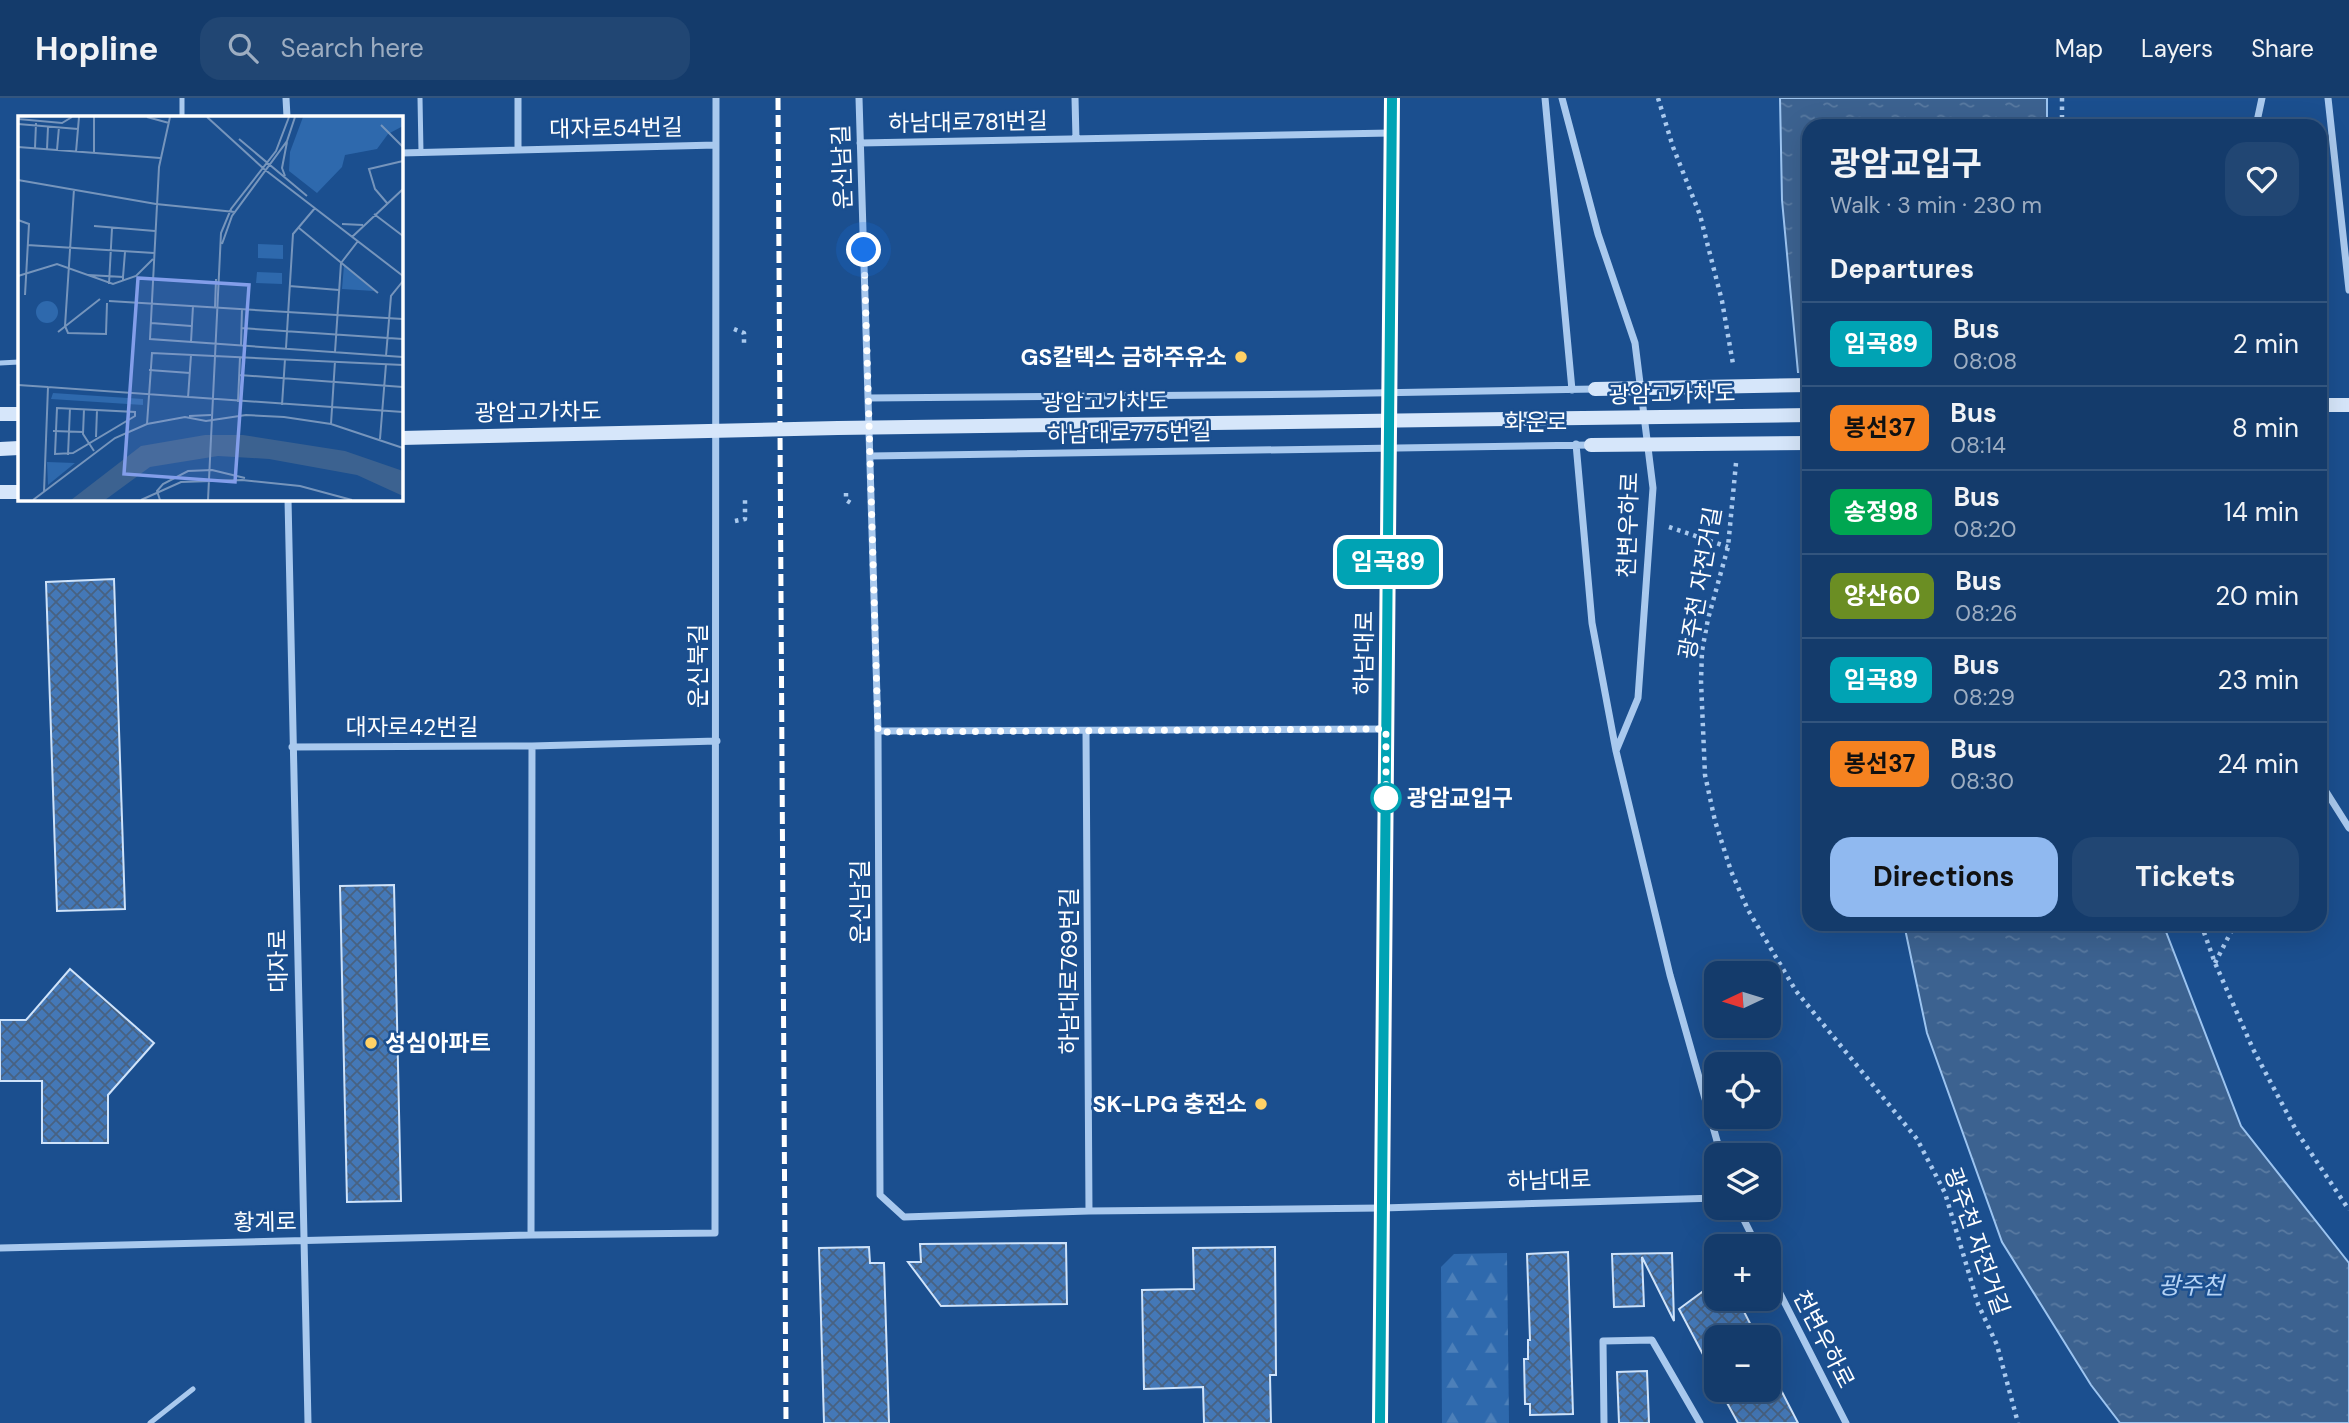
<!DOCTYPE html>
<meta charset="utf-8">
<style>
:root{--surface:#143b6b;--page:#214673;--text:#f1f3f6;--muted:#9dadc1;--line:#33557e;--accent:#90b9f0}
body{margin:0;font-family:"DM Sans","Noto Sans KR",sans-serif;background:var(--page);color:var(--text);height:100vh;display:flex;flex-direction:column;font-size:26px;white-space:nowrap}
*{box-sizing:border-box;margin:0}
p{font-size:23px;color:var(--muted)}
.icon{flex:none;width:38px;height:38px;fill:none;stroke:currentColor;stroke-width:2;stroke-linecap:round;stroke-linejoin:round}
.map{position:relative;flex:1;overflow:hidden}
.side{position:absolute;left:1802px;top:21px;width:525px;height:812px;display:flex;flex-direction:column;background:var(--surface);border-radius:21px;box-shadow:0 7px 28px #0002,0 0 0 2px var(--line)}
.side>*{flex:none}
.badge{padding:0 14px;border-radius:10px;font-size:24px;line-height:46px}
.needle{width:46px;rotate:266deg}
.controls{position:absolute;left:1704px;top:863px;display:grid;gap:14px}
.controls a{display:grid;place-items:center;width:77px;height:77px;border-radius:14px;background:var(--surface);box-shadow:0 7px 28px #0002,0 0 0 2px var(--line);font-size:35px}
.you{position:absolute;width:35px;height:35px;margin:-18px;border:5px solid #fff;border-radius:50%;background:#1a73e8;box-shadow:0 0 0 10px #1a73e833}
.map>.badge{position:absolute;translate:-50% -50%;box-shadow:0 0 0 4px #fff}
h2{padding:0 28px;font-size:26px;line-height:63px}
.round{display:grid;place-items:center;flex:none;width:74px;height:74px;border-radius:21px;background:var(--page)}
.head{display:flex;align-items:center;justify-content:space-between;height:119px;padding:0 28px}
h1{font-size:33px;font-weight:700;line-height:52px}
.action{display:flex;gap:14px;margin-top:auto;padding:14px 28px}
.action a{flex:1;height:80px;border-radius:21px;background:var(--accent);color:#111;font-size:28px;font-weight:700;line-height:80px;text-align:center}
.action a+a{background:var(--page);color:var(--text)}
ul{padding:0;list-style:none}
li{display:flex;align-items:center;gap:21px;height:84px;padding:0 28px;border-top:2px solid var(--line)}
li div{flex:1}
li b{display:block;font-size:26px}
li em{font-style:normal}
li .badge{min-width:77px;font-weight:700;text-align:center}
header{display:flex;align-items:center;gap:42px;box-sizing:border-box;height:98px;padding:0 35px;background:var(--surface);border-bottom:2px solid var(--line)}
header strong{font-size:33px}
nav{display:flex;gap:38px;margin-inline-start:auto;font-size:24px}
.search{width:490px;height:63px;background:var(--page);display:flex;align-items:center;gap:18px;box-sizing:border-box;padding:0 24px;border-radius:21px;color:var(--muted);font-size:26px}
.map>svg:first-child{display:block}
.forest{fill:url(#forest-firs)}
.water{fill:url(#water-ripples);stroke:#9cc4f0;stroke-width:2}
.pier{fill:#1b4f8f}
.building{fill:url(#building-cross-hatch);stroke:#cfe3fa;stroke-width:2}
.lines{fill:none;stroke-linecap:round;stroke-linejoin:round}
.path{stroke:#a9c9ee;stroke-width:4.5;stroke-dasharray:3.5 5;stroke-linecap:butt}
.lane{stroke:#a9c9ee;stroke-width:5}
.street{stroke:#a9c9ee;stroke-width:7}
.secondary{stroke:#d6e6fa;stroke-width:14}
.rail{stroke:#fff;stroke-width:5;stroke-dasharray:12 5;stroke-linecap:butt}
.secondary-bridge{stroke:#d6e6fa;stroke-width:14}
.line-casing{stroke:#fff;stroke-width:16}
.line{stroke:#00a3b4;stroke-width:10}
.walk{stroke:#fff;stroke-width:7;stroke-dasharray:0 12.6}
.poi-dot{fill:#ffd166;stroke:#1b4f8f;stroke-width:2.5}
.stop-dot{fill:#fff;stroke:#00a3b4;stroke-width:3.5}
.labels{text-anchor:middle;dominant-baseline:central;stroke-width:5;stroke-linejoin:round;paint-order:stroke}
.street-label{font-size:23px;fill:#fff;stroke:#1b4f8f}
.poi-label{font-size:23px;font-weight:bold;fill:#fff;stroke:#1b4f8f;text-anchor:end}
.stop-label{font-size:23px;font-weight:bold;fill:#fff;stroke:#1b4f8f;text-anchor:start}
.water-label{font-size:24px;font-style:italic;fill:#b5d3f5;stroke:#1b4f8f}
.inset-road{fill:none;stroke:#7695bc;stroke-width:2}
.view{fill:#839eea;fill-opacity:0.15;stroke:#839eea;stroke-width:3.5}
.inset-edge{fill:none;stroke:#fff;stroke-width:3.5}
</style>
<header>
<strong>Hopline</strong>
<div class="search"><svg class="icon" aria-label="search" viewBox="0 0 24 24"><circle cx="10" cy="10" r="6"/><path d="M15 15l6 6"/></svg>Search here</div>
<nav><a>Map</a><a>Layers</a><a>Share</a></nav>
</header>
<div class="map">
<svg width="2349" height="1325" viewBox="0 0 2349 1325">
<defs>
<pattern id="forest-firs" width="22" height="20" patternUnits="userSpaceOnUse" patternTransform="scale(1.75)"><rect width="22" height="20" fill="#2e69ad"/><path d="M5 1l3.5 6h-7zM16 11l3.5 6h-7z" fill="#4d80b9"/></pattern>
<pattern id="water-ripples" width="26" height="14" patternUnits="userSpaceOnUse" patternTransform="scale(1.75)"><rect width="26" height="14" fill="#3c6290"/><path d="M2 4q2-2 4 0t4 0M15 11q2-2 4 0t4 0" fill="none" stroke="#597aa1"/></pattern>
<pattern id="building-cross-hatch" width="8" height="8" patternUnits="userSpaceOnUse" patternTransform="scale(1.75)"><rect width="8" height="8" fill="#4478b7"/><path d="M0 0l8 8M0 8l8-8" fill="none" stroke="#486282"/></pattern>
</defs>
<rect width="100%" height="100%" fill="#1b4f8f"/>
<path class="forest" d="M1507,1155L1509,1325H1442L1441,1169L1454,1156Z"/>
<path class="water" d="M1780,0H2047V28H1810L1809,393L1782,102Z
M1904,826H2163L2241,1028L2349,1165V1325H2120L2091,1287L2002,1144L1927,935Z"/>
<path class="pier" d="M1795,275H1809V373H1804Z"/>
<path class="building" d="M114,481L125,811L57,813L46,484Z
M394,787L401,1103L347,1104L340,788Z
M70,871L154,945L108,997V1045H42V983H0V922H26Z
M1066,1145L1067,1206L941,1208L908,1164H921L920,1146Z
M869,1149L870,1165H884L889,1325H824L819,1150Z
M1275,1149L1276,1277H1270L1271,1325H1204L1203,1289L1144,1291L1142,1192L1194,1191L1193,1150Z
M1568,1154L1573,1316L1530,1317V1306H1525L1524,1261H1528V1242H1530L1527,1156Z
M1672,1155L1674,1223L1642,1159L1644,1208L1614,1209L1612,1156Z
M1717,1183V1200H1737L1757,1239H1717V1283L1679,1211Z
M1647,1273L1649,1325H1619L1617,1274Z
M1720,1292H1781L1798,1325H1738Z"/>
<g class="lines">
<path class="path" d="M1658,0L1673,49L1700,117L1722,203L1733,266
M2062,0V28
M734,231L744,235V245
M1736,365L1728,449L1708,521L1702,553L1701,583L1705,677L1715,723L1731,773L1748,812L1796,893L1917,1041L1945,1095L1978,1206L1997,1247L2018,1325
M846,395V402L854,407
M735,423L745,421V399
M1669,429L1728,449
M2201,826L2215,865L2253,951L2297,1034L2349,1112
M2215,865L2235,826"/>
<path class="lane" d="M182,0V19
M420,0L421,54
M0,265L19,264
M150,1325L193,1291"/>
<path class="street" d="M286,0L287,19
M518,0V52
M859,0L878,633L880,1097L904,1119L1089,1113L1382,1110L1717,1100
M1075,0L1076,41
M1545,0L1572,292
M1562,0L1598,136L1635,245L1653,390L1638,600L1616,653L1670,877L1721,1057
M2328,0L2349,192
M2256,28L2262,0
M860,45L1391,35
M401,55L716,47
M868,300L1316,296L1595,291
M1576,346L1592,525L1616,653
M870,358L1591,347
M288,401L308,1325
M878,633L1386,631
M1086,633L1089,1113
M292,649L532,648L717,643
M2320,684L2349,730
M1738,1110L1757,1148
M531,1137L532,648
M0,1150L531,1137L715,1135L716,0
M1769,1174L1846,1325
M1604,1325L1603,1243L1652,1242L1700,1325"/>
<path class="secondary" d="M2320,307H2349
M0,316H19
M0,351L19,350
M0,394H19
M1380,1325L1392,0"/>
<path class="rail" d="M778,0L786,1325"/>
<path class="secondary-bridge" d="M1595,291L1810,287
M401,340L838,330L1810,317
M1591,347L1810,345"/>
</g>
<g class="lines">
<g class="line-casing">
<path id="line" d="M1380,1325L1392,0"/>
</g>
<use href="#line" class="line"/>
<path class="walk" d="M864,152L878,634L1386,631V700"/>
</g>
<g class="poi-dot">
<circle cx="1241" cy="259" r="7"/>
<circle cx="371" cy="945" r="7"/>
<circle cx="1261" cy="1006" r="7"/>
</g>
<circle class="stop-dot" cx="1386" cy="700" r="14"/>
<g class="labels">
<g class="street-label">
<text transform="translate(968 24) rotate(-1)">하남대로781번길</text>
<text transform="translate(616 30) rotate(-1)">대자로54번길</text>
<text transform="translate(842 69) rotate(-92)">운신남길</text>
<text transform="translate(1672 296) rotate(-1)">광암고가차도</text>
<text transform="translate(1105 304) rotate(-1)">광암고가차도</text>
<text transform="translate(538 314) rotate(-1)">광암고가차도</text>
<text x="1536" y="324">화운로</text>
<text transform="translate(1129 335) rotate(-1)">하남대로775번길</text>
<text transform="translate(1628 427) rotate(-88)">천변우하로</text>
<text transform="translate(1700 485) rotate(-80)">광주천 자전거길</text>
<text transform="translate(1364 555) rotate(-89)">하남대로</text>
<text transform="translate(698 568) rotate(-90)">운신북길</text>
<text x="412" y="629">대자로42번길</text>
<text transform="translate(860 804) rotate(-90)">운신남길</text>
<text transform="translate(278 863) rotate(-91)">대자로</text>
<text transform="translate(1069 873) rotate(-90)">하남대로769번길</text>
<text transform="translate(1549 1082) rotate(-2)">하남대로</text>
<text transform="translate(265 1124) rotate(-1)">황계로</text>
<text transform="translate(1977 1143) rotate(71)">광주천 자전거길</text>
<text transform="translate(1824 1241) rotate(63)">천변우하로</text>
</g>
<g class="poi-label">
<text x="1227" y="259">GS칼텍스 금하주유소</text>
<text x="385" y="945" text-anchor="start">성심아파트</text>
<text x="1247" y="1006">SK-LPG 충전소</text>
</g>
<g class="stop-label">
<text x="1407" y="700">광암교입구</text>
</g>
<g class="water-label">
<text x="2191" y="1187">광주천</text>
</g>
</g>
<g transform="translate(18 18)">
<rect width="385" height="385" fill="#1b4f8f"/>
<path d="M18 196a11 11 0 1 1 22 0a11 11 0 1 1-22 0Z" fill="#2e69ad"/>
<path d="M35,277L125,283V289L33,283Z" fill="#2e69ad"/>
<path d="M285,1H385V10L370,18L359,33L327,39L324,51L299,77L271,55L272,36ZM240,128L265,129V143L240,142ZM326,149L356,175L324,173ZM239,156L264,157V168L238,167ZM29,346L57,347L30,369Z" fill="#2e69ad"/>
<path d="M187,319H225L327,335L385,355V380L339,359L251,343L200,340L132,351L87,384H53L123,330Z" fill="#3c6290"/>
<path class="inset-road" d="M129,1L151,7M152,1L141,51L132,223L385,241M189,1L246,53L385,160M0,3L44,7L54,1M0,8L60,13M363,9L385,31M221,23L289,80M0,31L142,42M17,32L18,7M29,33L30,11M39,34L41,11M58,36L61,1M76,37V1M267,60L264,52L269,26M0,64L138,88L217,96M369,87L357,73L351,53L385,45M356,98L385,120M0,104L11,108L7,179M324,108L345,109M76,110L137,115M281,112L360,177M334,121L385,73M204,128L214,100L269,25L277,1M9,129L136,137M70,159L105,161V165M0,160L39,148L95,168L118,160L135,143M105,161L107,136M91,168L94,112M271,170L321,174M91,185L385,203M197,191L198,163M133,207L173,210M47,210L56,73M47,210L50,217L88,218L89,187M223,212L385,223M40,216L82,183M173,226L175,190M223,229L224,193M268,232L275,118L297,92M317,236L323,147L340,125M368,240L373,180L385,165M131,254L172,257M221,259L385,271M0,269L30,271M170,282L173,239M220,286L222,241M264,289L267,243M39,292L117,296V300L55,337L37,338ZM66,293L65,318L76,335M171,300L193,299M129,308L134,237L385,249M313,308L317,245M35,315L65,316M78,321L79,294M362,323L368,248M50,339L52,292M26,376L30,271L385,296M15,384L97,322L129,308L167,301L188,305L228,299L266,301L313,308L385,332M123,384L163,366L224,364L282,370L334,384M142,384L139,375L145,368L170,355L194,354L227,362M190,384L203,117L213,93L258,35L271,1"/>
<path class="view" d="M120,162L231,169L217,366L106,358Z"/>
<rect width="385" height="385" class="inset-edge"/>
</g>
</svg>
<div class="controls">
<a><svg class="needle" viewBox="-14 -14 28 28"><path d="M0-13l5 13h-10z" fill="#e53935"/><path d="M0 13l5-13h-10z" fill="#9dadc1"/></svg></a>
<a><svg class="icon" aria-label="locate" viewBox="0 0 24 24"><circle cx="12" cy="12" r="6"/><path d="M12 2v4M12 18v4M2 12h4M18 12h4"/></svg></a>
<a><svg class="icon" aria-label="layers" viewBox="0 0 24 24"><path d="M12 4l9 5-9 5-9-5zM3 14l9 5 9-5"/></svg></a>
<a>+</a>
<a>−</a>
</div>
<div class="you" style="left:864px;top:152px"></div>
<b class="badge" style="left:1388px;top:464px;background:#00a3b4;color:#fff">임곡89</b>
<section class="side">
<div class="head"><div><h1>광암교입구</h1><p>Walk · 3 min · 230 m</p></div><a class="round"><svg class="icon" aria-label="heart" viewBox="0 0 24 24"><path d="M12 20l-8-8c-3-5 5-10 8-4 3-6 11-1 8 4z"/></svg></a></div>
<h2>Departures</h2>
<ul>
<li><span class="badge" style="background:#00a3b4;color:#fff">임곡89</span><div><b>Bus</b><p>08:08</p></div><em>2 min</em></li>
<li><span class="badge" style="background:#f58220;color:#111">봉선37</span><div><b>Bus</b><p>08:14</p></div><em>8 min</em></li>
<li><span class="badge" style="background:#00a651;color:#fff">송정98</span><div><b>Bus</b><p>08:20</p></div><em>14 min</em></li>
<li><span class="badge" style="background:#6b8e23;color:#fff">양산60</span><div><b>Bus</b><p>08:26</p></div><em>20 min</em></li>
<li><span class="badge" style="background:#00a3b4;color:#fff">임곡89</span><div><b>Bus</b><p>08:29</p></div><em>23 min</em></li>
<li><span class="badge" style="background:#f58220;color:#111">봉선37</span><div><b>Bus</b><p>08:30</p></div><em>24 min</em></li>
</ul>
<div class="action"><a>Directions</a><a>Tickets</a></div>
</section>
</div>
